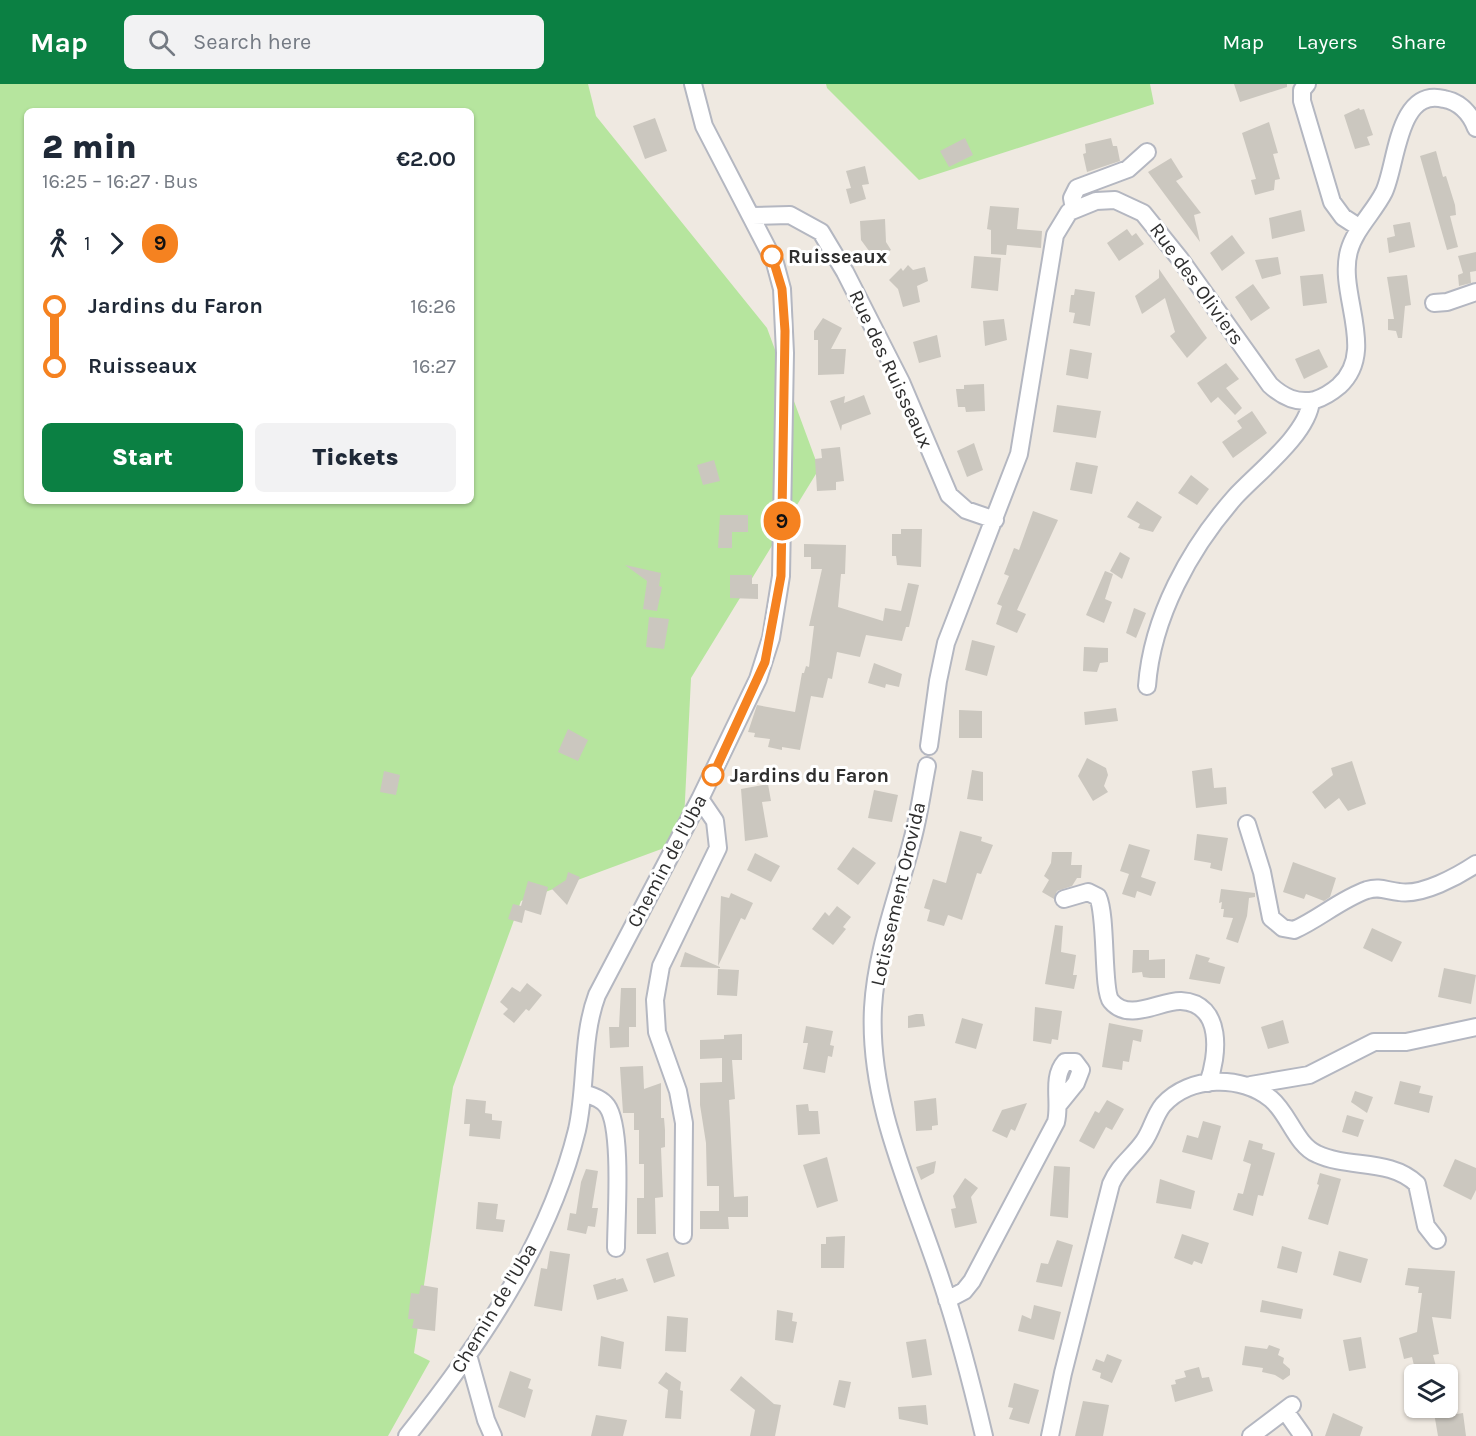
<!DOCTYPE html>
<meta charset="utf-8">
<style>
:root{--surface:#fff;--page:#f2f2f3;--text:#1f2937;--muted:#747a83;--accent:#0b8043}
body{margin:0;font-family:Karla,sans-serif;background:var(--page);color:var(--text);height:100vh;display:flex;flex-direction:column;font-size:22px;white-space:nowrap}
*{box-sizing:border-box;margin:0}
p{font-size:20px;color:var(--muted)}
.icon{flex:none;width:33px;height:33px;fill:none;stroke:currentColor;stroke-width:2;stroke-linecap:round;stroke-linejoin:round}
.map{position:relative;flex:1;overflow:hidden}
.details{position:absolute;left:24px;top:24px;width:450px;height:396px;display:flex;flex-direction:column;background:var(--surface);border-radius:9px;box-shadow:0 2px 4px #0004}
.details>*{flex:none}
.badge{padding:0 12px;border-radius:20px;font-size:21px;line-height:39px}
.controls{position:absolute;left:1404px;top:1280px;display:grid;gap:12px}
.controls a{display:grid;place-items:center;width:54px;height:54px;border-radius:9px;background:var(--surface);box-shadow:0 2px 4px #0004;font-size:30px}
.map>.badge{position:absolute;translate:-50% -50%;box-shadow:0 0 0 3px #fff}
.legs{display:flex;align-items:center;gap:9px;height:66px;padding:0 18px;font-size:20px}
.legs p{margin-inline-start:auto}
.head{display:flex;align-items:center;justify-content:space-between;height:102px;padding:0 18px}
h1{font-size:33px;font-weight:800;line-height:45px}
.cta{display:flex;gap:12px;margin-top:auto;padding:12px 18px}
.cta a{flex:1;height:69px;border-radius:9px;background:var(--accent);color:#fff;font-size:24px;font-weight:800;line-height:69px;text-align:center}
.cta a+a{background:var(--page);color:var(--text)}
ul{padding:0 18px;list-style:none}
li{display:flex;align-items:center;gap:21px;height:60px;font-size:22px}
li i{display:grid;place-items:center;width:9px;height:100%;margin:0 8px;background:currentColor}
li i::after{content:'';width:15px;height:15px;margin:-8px;border:4px solid;border-radius:50%;background:var(--surface)}
li p{margin-inline-start:auto}
li:first-child i{background:linear-gradient(#0000 50%,currentColor 0)}
li:last-child i{background:linear-gradient(currentColor 50%,#0000 0)}
header{display:flex;align-items:center;gap:36px;box-sizing:border-box;height:84px;padding:0 30px;background:var(--accent);color:#fff}
header strong{font-size:28px}
nav{display:flex;gap:33px;margin-inline-start:auto;font-size:21px}
.search{width:420px;height:54px;background:var(--page);display:flex;align-items:center;gap:15px;box-sizing:border-box;padding:0 21px;border-radius:9px;color:var(--muted);font-size:22px}
.map>svg:first-child{display:block}
.green{fill:#b6e59e;fill-rule:evenodd}
.building{fill:#cbc7bf}
.lines{fill:none;stroke-linecap:round;stroke-linejoin:round}
.minor-casing{stroke:#b4b7c1;stroke-width:20}
.minor{stroke:#fff;stroke-width:16}
.line-1-casing{stroke:#fff;stroke-width:14}
.line-1{stroke:#f58220;stroke-width:9}
.stop-1-dot{fill:#fff;stroke:#f58220;stroke-width:3}
.labels{text-anchor:middle;dominant-baseline:central;stroke-width:6;stroke-linejoin:round;paint-order:stroke}
.stop-label{font-size:20px;font-weight:bold;fill:#2e2e2e;stroke:#fff;text-anchor:start}
.street-label{font-size:20px;fill:#2e2e2e;stroke:#fff}
</style>
<header>
<strong>Map</strong>
<div class="search"><svg class="icon" aria-label="search" viewBox="0 0 24 24"><circle cx="10" cy="10" r="6"/><path d="M15 15l6 6"/></svg>Search here</div>
<nav><a>Map</a><a>Layers</a><a>Share</a></nav>
</header>
<div class="map">
<svg width="1476" height="1352" viewBox="0 0 1476 1352">
<rect width="100%" height="100%" fill="#efe9e1"/>
<path class="green" d="M0,0H588L596,32L767,244L819,385L691,594L683,757L521,817L453,1003L414,1269L430,1277L388,1352H0ZM27,27H471V417H27Z
M826,0H1150L1154,20L919,96L827,4Z"/>
<path class="building" d="M1234,0H1287V3L1240,18Z
M1359,24L1360,26L1364,25L1373,51L1367,53L1370,61L1355,65L1344,31Z
M655,34L667,67L645,75L633,42Z
M1269,38L1278,69L1273,70L1280,95L1275,96L1274,106L1255,111L1251,96L1256,95L1242,49Z
M965,54L973,71L949,83L940,67Z
M1111,54L1113,62H1117L1120,77L1087,88L1083,70L1086,69L1085,60Z
M1436,67L1443,93L1446,92L1455,121L1456,131L1450,132L1458,163L1447,166L1420,72Z
M1171,74L1183,93L1176,97L1201,129L1194,131L1200,158L1148,88Z
M865,82L869,100L862,101L866,115L850,120L846,105L851,104L846,87Z
M990,122L1019,124L1017,145L1042,147L1041,164L1007,161L1006,171L991,170V146L987,145Z
M1301,126L1305,147L1272,155L1269,134Z
M885,135L886,158L891,166L875,175L861,156L860,137Z
M1410,138L1415,163L1389,169L1387,154L1395,152L1393,141Z
M1127,145L1132,152L1136,149L1144,160L1119,177L1107,159Z
M1232,151L1245,169L1222,187L1210,169Z
M1476,168V187L1470,188L1471,199L1459,202L1458,191L1463,189L1458,172Z
M974,172L1001,174L998,207L971,204Z
M1278,173L1281,190L1262,195L1255,176Z
M908,181L913,186L925,183L928,197L917,202L920,218L903,223L898,205L889,196L901,184L903,187Z
M1159,185L1207,254L1187,274L1170,252L1175,248L1165,214L1142,230L1135,212L1159,194Z
M1323,190L1327,219L1303,222L1300,192Z
M1407,191L1411,221L1405,222L1402,254H1398L1396,247L1388,246V235H1394L1387,193Z
M1253,200L1270,224L1251,237L1235,213Z
M1075,205L1095,208L1090,242L1073,239L1075,229L1069,228L1071,211H1074Z
M823,234L842,244L831,265H846L844,290L818,291V256H814V247Z
M1004,235L1007,256L985,262L983,237Z
M937,251L941,273L919,279L913,258Z
M1070,265L1092,269L1088,295L1066,291Z
M1319,265L1328,283L1304,295L1295,275Z
M1226,279L1239,295L1226,304L1242,324L1235,331L1218,313L1211,319L1197,299Z
M984,300L985,327L966,328L965,323H958L956,305H964V301Z
M864,311L871,330L842,341L841,347L830,317L845,312L844,319Z
M1057,321L1101,327L1096,354L1053,348Z
M1252,327L1267,349L1233,374L1222,358L1242,344L1237,337Z
M974,359L983,386L967,393L957,367Z
M840,363L844,397L836,398V406L817,407L815,375L822,374L821,365Z
M714,376L720,397L703,401L697,381Z
M1076,378L1098,382L1092,410L1070,406Z
M1191,391L1209,405L1197,421L1178,409Z
M1137,417L1162,433L1153,448L1138,444L1140,440L1127,433Z
M1033,427L1058,436L1017,526L1026,530L1017,549L996,540L1002,522L997,520L1009,492L1004,490L1014,464L1019,466Z
M720,431H748V448H732V464H718Z
M901,445H922L921,483L897,481L896,472H892V450H901Z
M804,460L846,461L845,490H841L838,523L883,537L885,524L901,527L908,499L919,501L909,543H906L902,557L866,551L860,573L837,568L832,595L828,594L823,614L811,612L800,666L782,663V666L768,663L770,655L754,653L755,649L748,648L757,621L795,628L802,589H804L806,582L809,583L814,542H809L822,485H811V473H804Z
M1120,468L1130,474L1122,495L1110,487Z
M625,481L661,489L659,502L662,503L657,527L643,525L647,497Z
M1105,487L1113,490L1105,515L1112,518L1104,539L1086,531Z
M730,491H752V500H758V515L730,514Z
M1134,524L1146,529L1136,554L1126,549Z
M649,533L669,535L664,565L646,563Z
M972,556L995,562L987,592L965,586Z
M1084,563L1108,564V578L1100,579L1097,588L1083,587Z
M874,579L902,590L899,603L886,600L885,604L868,599Z
M1116,624L1118,637L1085,641L1084,628Z
M959,626L982,627V654H959Z
M568,645L588,656L578,677L558,668Z
M1087,674L1106,684L1108,691L1104,702L1108,708L1093,717L1078,692Z
M1352,677L1366,720L1348,727L1339,714L1325,725L1312,708L1333,691L1331,684Z
M1212,684L1214,704L1226,703L1227,720L1196,724L1192,687Z
M972,686L983,688V717L967,715Z
M384,687L400,691L396,711L380,708Z
M768,700L771,717L762,718L768,753L745,757L741,705Z
M874,706L898,711L892,738L868,734Z
M960,747L982,753L981,757L993,761L981,790L977,789L962,836L948,831L944,842L927,837L930,826L924,824L933,795L946,799Z
M1197,750L1228,754L1222,787L1210,784L1211,779L1194,776Z
M1129,760L1150,766L1141,793L1156,798L1151,812L1137,807L1135,814L1122,810L1129,790L1120,787Z
M853,763L876,779L858,801L837,785Z
M1052,768H1072L1071,781H1082L1081,794H1077L1072,802L1057,807L1054,815L1042,808L1049,796L1044,792L1051,779Z
M755,769L780,782L771,798L747,786Z
M1293,778L1336,794L1330,813L1324,817L1306,810L1304,815L1283,808Z
M568,788L580,793L567,821L552,805L566,796Z
M528,797L548,803L541,831L525,826L522,839L508,835L513,820L521,822Z
M1221,805L1255,809V813L1249,814L1247,832L1238,859L1226,855L1233,834L1223,833L1224,825H1221L1222,818L1219,819Z
M731,809L753,819L745,836L741,834L718,882L721,812L729,814Z
M837,822L851,833L843,843L846,845L833,861L812,845L825,828L829,832Z
M1055,841L1063,842L1061,868L1076,871L1073,891H1077L1074,905L1045,900Z
M1372,844L1402,858L1392,878L1363,864Z
M1133,866H1149V876L1165,875V894H1150L1143,893L1142,888L1132,889Z
M685,868L720,883V884L680,883Z
M1196,870L1210,874L1208,878L1225,883L1220,900L1189,895Z
M1444,884L1476,891L1471,920L1438,913Z
M718,885L739,886L737,912L717,911Z
M527,899L542,911L529,927L526,925L514,939L503,930L508,925L500,918L512,903L520,908Z
M621,904H636V943H629V963L610,964L609,943H619Z
M1035,923L1062,927L1058,956L1052,955L1051,960L1033,957Z
M916,930H923L925,942L908,944V932Z
M962,934L983,940L976,965L955,959Z
M1283,936L1289,959L1268,965L1261,943Z
M1109,939L1143,946L1141,958L1133,956L1129,978L1123,977L1122,986L1102,983Z
M806,942L833,947L830,961L834,962L832,973L828,972L825,989L803,985L808,959H803Z
M742,950V976H732L735,1015L729,1016L734,1113L748,1112V1133H728L729,1145H700V1127H719V1102H707L706,1059L700,1021V999L722,998V974L700,975V956L724,955V951Z
M643,982L644,1005L661,999V1034H664L665,1046V1063L661,1064L663,1113L655,1114L656,1150H637V1114H644V1080H639V1046H634V1029H623L620,983Z
M1400,997L1421,1002L1419,1009L1433,1012L1429,1029L1394,1020Z
M1355,1007L1373,1013L1367,1029L1351,1018Z
M936,1014L938,1041L932,1042V1046L916,1047L914,1017Z
M466,1015L486,1017L485,1029L492,1030V1036L502,1037L500,1055L469,1052L470,1040H464Z
M1107,1016L1124,1025L1112,1046L1106,1043L1094,1065L1079,1057L1095,1027L1099,1029Z
M1027,1019L1015,1047L1011,1045L1007,1054L992,1047L1002,1026Z
M808,1020L809,1027H818L820,1050L798,1051L796,1021Z
M1347,1031L1364,1036L1358,1053L1342,1048Z
M1203,1037L1221,1042L1212,1076L1182,1068L1187,1051L1198,1054Z
M1249,1056L1263,1060L1262,1065L1275,1069L1263,1112L1258,1111L1253,1132L1233,1126L1238,1109L1243,1110L1251,1080L1243,1077Z
M827,1073L838,1117L817,1124L803,1081Z
M1455,1075L1476,1084V1106L1471,1116L1443,1102Z
M936,1077L934,1089L921,1096L916,1083Z
M1054,1082L1070,1083L1068,1134L1050,1132Z
M586,1085L598,1087L592,1124H598L595,1143L588,1142L586,1150L567,1146L570,1129L576,1130L581,1098Z
M1320,1089L1341,1095L1328,1141L1308,1135L1319,1101L1317,1100Z
M965,1094L978,1104L971,1113L977,1139L955,1144L951,1125L956,1124L953,1112Z
M1160,1095L1195,1107L1191,1125L1156,1119Z
M478,1118L498,1120L496,1135L505,1136L503,1148L476,1145Z
M1182,1150L1209,1159L1202,1180L1194,1177L1192,1181L1174,1174Z
M845,1152L844,1184H821V1160H826V1153Z
M1057,1156L1073,1161L1062,1203L1036,1198L1041,1179L1048,1180Z
M1282,1162L1302,1168L1297,1189L1277,1184Z
M550,1167L570,1170L562,1227L534,1222L541,1184L547,1185Z
M1339,1167L1368,1175L1361,1199L1333,1191Z
M668,1168L675,1192L654,1199L646,1175Z
M1408,1184L1455,1187L1451,1235L1432,1233L1439,1270L1433,1271L1438,1290H1416L1412,1273L1404,1275L1399,1254L1417,1248L1422,1209H1418L1419,1203L1405,1201Z
M616,1194V1196L623,1194L628,1207L597,1216L593,1201Z
M421,1201L438,1204L435,1247L412,1244L414,1235H408L411,1209L419,1210Z
M1262,1216L1303,1225L1301,1235L1260,1228Z
M1034,1221L1061,1228L1054,1256L1018,1247L1022,1231L1031,1235Z
M777,1226L793,1229L792,1237L797,1238L793,1259L775,1256Z
M667,1232L688,1234L686,1268L665,1267Z
M601,1252L624,1258L621,1285L598,1282Z
M1361,1253L1366,1284L1349,1287L1343,1256Z
M926,1255L932,1291L912,1294L906,1258Z
M1269,1261L1280,1265L1278,1271L1284,1274L1283,1279L1290,1285V1291L1283,1296L1275,1291L1262,1288L1263,1284L1242,1281L1245,1262L1267,1265Z
M1107,1270L1122,1276L1112,1299L1100,1294L1101,1289L1092,1286L1096,1275L1104,1278Z
M1199,1283L1202,1294L1209,1293L1213,1307L1175,1318L1171,1301L1176,1300L1175,1296L1186,1293L1184,1287Z
M510,1287L531,1295L528,1304L533,1306L525,1334L498,1323Z
M666,1288L681,1298L680,1306L683,1307L681,1335L665,1334L668,1306L658,1299Z
M741,1292L774,1320L781,1321L775,1352H750L755,1326L730,1306Z
M839,1296L851,1298L845,1324L833,1321Z
M1014,1299L1039,1306L1029,1340L1009,1335L1013,1324L1008,1323Z
M1083,1317L1109,1321L1103,1352H1075Z
M926,1321L928,1341L899,1335L898,1323Z
M1433,1323H1445L1446,1332L1463,1329L1466,1352H1438Z
M1333,1329L1363,1343L1360,1352H1325Z
M596,1331L627,1336L623,1352H591Z"/>
<g class="lines">
<g class="minor-casing">
<path id="minor" d="M1307,0L1302,6V17L1332,118L1343,133L1360,144
M1074,125L1072,114L1077,104L1128,85L1147,68
M752,132L790,131L821,148L845,188L901,298L949,411L966,426L995,436
M1434,219L1447,218L1476,208
M1147,602C1152,533 1190,464 1235,413C1257,389 1308,350 1311,317
M929,662L938,597L946,559L1019,370L1055,151L1069,128L1096,117L1115,116L1143,129L1180,175L1270,301C1283,313 1297,320 1315,316C1324,313 1332,308 1339,302C1378,267 1337,210 1349,167C1355,145 1374,128 1384,108C1397,81 1397,3 1444,15C1460,18 1470,29 1476,44
M927,682C922,707 919,732 912,757C898,812 876,867 873,924C868,1021 913,1109 942,1199C959,1250 972,1301 984,1352
M1247,740L1262,788L1271,834L1283,844L1294,846C1319,835 1341,815 1367,806C1380,802 1387,807 1399,808C1422,812 1458,792 1476,780
M1064,815L1088,808L1098,813C1107,833 1102,906 1111,917C1129,939 1161,916 1181,917C1224,919 1218,973 1208,999
M1251,1001L1309,991L1374,958H1406L1476,943
M583,1009C592,1012 601,1014 607,1022C623,1044 616,1134 616,1164
M683,1151L684,1039L678,1007L657,948L655,916L661,882L718,764L715,737L700,715
M947,1216L964,1207L972,1197L1056,1038C1061,1018 1051,994 1065,978H1075L1081,986L1076,999L1059,1020
M468,1271L486,1336L493,1352
M1286,1328L1303,1352
M407,1352C479,1262 549,1160 577,1046C587,1001 581,954 597,911L700,715L758,595L771,554L781,492L785,269L782,205L775,179L704,42L693,0
M1050,1352L1063,1289L1111,1100C1119,1081 1133,1073 1144,1057C1152,1046 1154,1032 1163,1021C1190,991 1242,991 1271,1015C1289,1030 1296,1061 1317,1070C1349,1085 1390,1074 1417,1100L1426,1142L1437,1156
M1251,1352L1292,1321"/>
</g>
<use href="#minor" class="minor"/>
</g>
<g class="lines">
<g class="line-1-casing">
<path id="line-1" d="M713,691L765,578L781,492L785,247L782,205L772,172"/>
</g>
<use href="#line-1" class="line-1"/>
</g>
<g class="stop-1-dot">
<circle cx="772" cy="172" r="10"/>
<circle cx="713" cy="691" r="10"/>
</g>
<g class="labels">
<g class="stop-label">
<text x="788" y="172">Ruisseaux</text>
<text x="730" y="691">Jardins du Faron</text>
</g>
<g class="street-label">
<text transform="translate(1197 200) rotate(54)">Rue des Oliviers</text>
<text transform="translate(891 285) rotate(65)">Rue des Ruisseaux</text>
<text transform="translate(667 777) rotate(-62)">Chemin de l'Uba</text>
<text transform="translate(898 810) rotate(-77)">Lotissement Orovida</text>
<text transform="translate(494 1224) rotate(-59)">Chemin de l'Uba</text>
</g>
</g>
</svg>
<div class="controls">
<a><svg class="icon" aria-label="layers" viewBox="0 0 24 24"><path d="M12 4l9 5-9 5-9-5zM3 14l9 5 9-5"/></svg></a>
</div>
<b class="badge" style="left:782px;top:437px;background:#f58220;color:#111">9</b>
<section class="details">
<div class="head"><div><h1>2 min</h1><p>16:25 – 16:27 · Bus</p></div><b>€2.00</b></div>
<div class="legs"><svg class="icon" aria-label="walk" viewBox="0 0 24 24"><circle cx="13" cy="4" r="2"/><path d="M13 8l-2 6 4 7M11 14l-3 7M7 12l3-4h3l4 4"/></svg>1<svg class="icon" aria-label="forward" viewBox="0 0 24 24"><path d="M9 5l7 7-7 7"/></svg><b class="badge" style="background:#f58220;color:#111">9</b></div>
<ul>
<li><i style="color:#f58220"></i><b>Jardins du Faron</b><p>16:26</p></li>
<li><i style="color:#f58220"></i><b>Ruisseaux</b><p>16:27</p></li>
</ul>
<div class="cta"><a>Start</a><a>Tickets</a></div>
</section>
</div>
